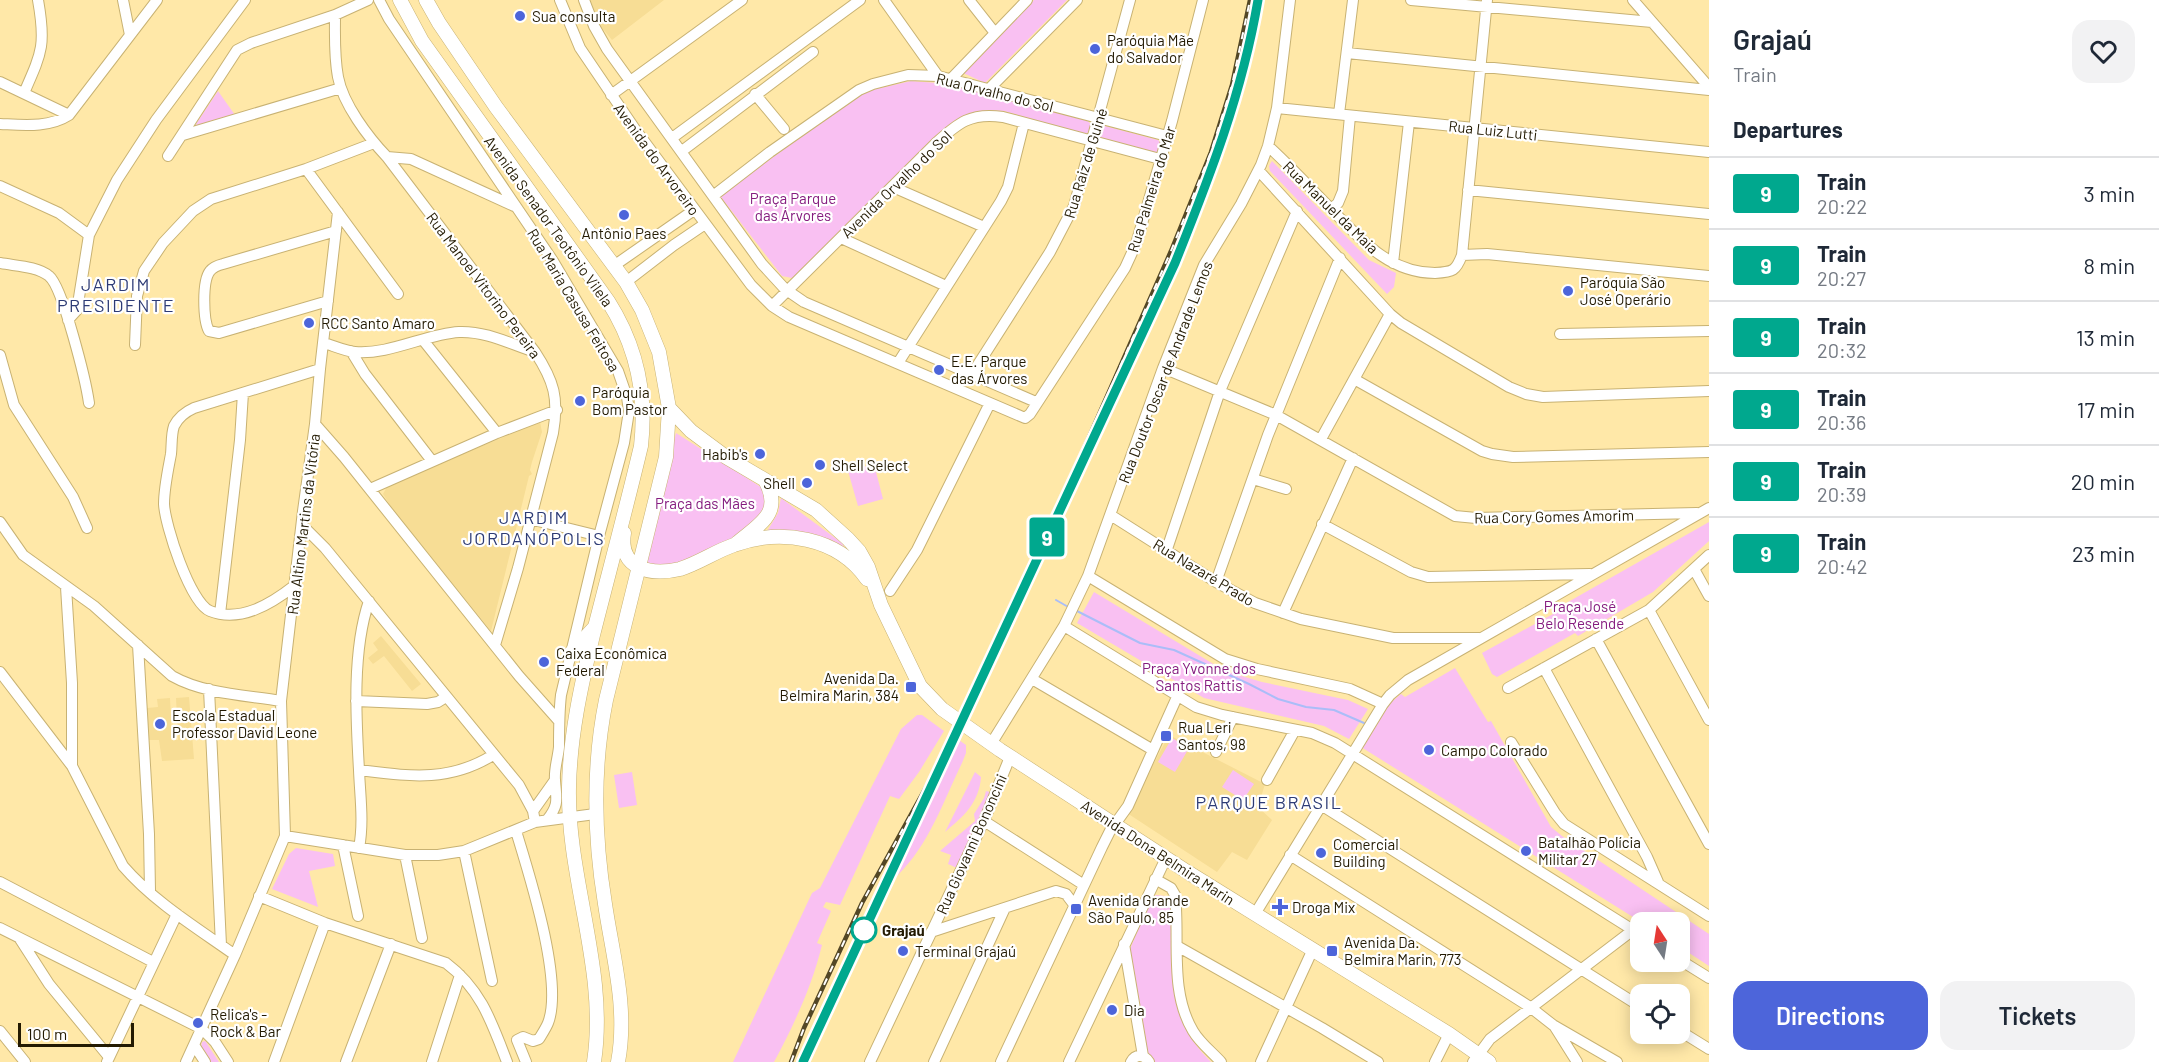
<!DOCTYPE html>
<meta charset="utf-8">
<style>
:root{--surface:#fff;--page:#f2f2f3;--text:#1f2937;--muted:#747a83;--line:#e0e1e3;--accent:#4d65da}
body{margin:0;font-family:Barlow,sans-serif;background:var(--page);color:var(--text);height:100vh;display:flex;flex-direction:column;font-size:22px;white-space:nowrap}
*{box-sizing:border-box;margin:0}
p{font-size:20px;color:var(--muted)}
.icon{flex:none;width:33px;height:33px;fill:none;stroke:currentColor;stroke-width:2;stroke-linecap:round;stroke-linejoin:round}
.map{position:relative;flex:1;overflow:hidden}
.sheet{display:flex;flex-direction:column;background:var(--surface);width:450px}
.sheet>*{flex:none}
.badge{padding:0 12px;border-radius:4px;font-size:21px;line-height:39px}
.needle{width:39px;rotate:348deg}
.fabs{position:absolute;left:1630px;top:912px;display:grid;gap:12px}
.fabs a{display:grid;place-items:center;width:60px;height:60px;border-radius:12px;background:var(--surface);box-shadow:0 3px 15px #0003;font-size:30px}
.scale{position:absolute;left:18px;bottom:15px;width:116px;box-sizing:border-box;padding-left:6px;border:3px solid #231a02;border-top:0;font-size:16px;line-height:21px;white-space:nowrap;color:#231a02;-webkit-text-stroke:4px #fff;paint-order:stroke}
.map>.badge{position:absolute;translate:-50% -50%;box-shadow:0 0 0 3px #fff}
h2{padding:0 24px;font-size:22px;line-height:54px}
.round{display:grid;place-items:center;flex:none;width:63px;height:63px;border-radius:18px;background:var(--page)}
.summary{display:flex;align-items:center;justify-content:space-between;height:102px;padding:0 24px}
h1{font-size:28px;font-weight:600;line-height:45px}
.primary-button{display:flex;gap:12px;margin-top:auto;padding:12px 24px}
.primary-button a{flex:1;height:69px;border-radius:18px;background:var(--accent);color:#fff;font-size:24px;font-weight:600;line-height:69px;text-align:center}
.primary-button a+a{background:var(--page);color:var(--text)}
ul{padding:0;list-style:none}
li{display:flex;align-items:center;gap:18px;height:72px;padding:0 24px;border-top:2px solid var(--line)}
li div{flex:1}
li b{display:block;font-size:22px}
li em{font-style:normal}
li .badge{min-width:66px;font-weight:700;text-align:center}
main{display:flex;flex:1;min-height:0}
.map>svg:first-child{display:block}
.built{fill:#f7dd95}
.green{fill:#f9c0f2}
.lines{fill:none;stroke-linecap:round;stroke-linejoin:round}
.stream{stroke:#aabdf8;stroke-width:2}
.minor-casing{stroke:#c8b273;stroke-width:12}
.major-casing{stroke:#c8b273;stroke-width:15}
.minor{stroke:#fff;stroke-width:10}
.major{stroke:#fff;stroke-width:14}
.rail-casing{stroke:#534726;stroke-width:4.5}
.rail{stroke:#fff;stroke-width:2;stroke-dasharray:7;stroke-linecap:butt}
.line-casing{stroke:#fff;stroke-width:14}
.line{stroke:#00a88e;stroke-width:9}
.poi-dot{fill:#4d65da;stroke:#fff;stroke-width:2}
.stop-dot{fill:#fff;stroke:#00a88e;stroke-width:3}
.labels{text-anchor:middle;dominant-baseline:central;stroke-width:4.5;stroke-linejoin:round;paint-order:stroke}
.poi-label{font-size:15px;fill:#231a02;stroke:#fff;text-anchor:start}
.street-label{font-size:15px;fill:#231a02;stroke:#fff}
.park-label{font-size:15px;fill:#851c7f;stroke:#fff}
.stop-label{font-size:15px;font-weight:bold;fill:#231a02;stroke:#fff;text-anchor:start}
.quarter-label{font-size:18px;letter-spacing:1.5px;fill:#2d3b75;stroke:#fff}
</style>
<main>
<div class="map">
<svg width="1709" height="1062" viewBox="0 0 1709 1062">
<rect width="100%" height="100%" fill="#ffe8a8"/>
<path class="built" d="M589,0H664L612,40L598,23Z
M540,422L542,432L532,462L530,470L532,474L529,476L491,631L391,507L383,494L388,485Z
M381,636L421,684L412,691L384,656L373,664L368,658L378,650L373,643Z
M189,697L194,759L162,761L159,740H149L147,708L158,707L157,699L170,698L172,740H178L176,698Z
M1169,735L1265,784L1258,807L1272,820L1247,860L1232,852L1217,872L1127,813Z"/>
<path class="green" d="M1034,0H1067L985,83L961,72Z
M911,81L950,84L1088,121L1092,126L1090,132L1084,134L1004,111C985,109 969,112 952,123L798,275L792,278L782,276L720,196L854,98L872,90Z
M218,91L235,115L197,126L196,124Z
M1105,126L1158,140L1161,143L1160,151L1156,154L1100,140L1097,137L1101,128Z
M1272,161L1369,260L1396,273L1394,287L1387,294L1270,171L1269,166Z
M676,433L767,491L769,502L758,523L704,555L661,567L646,562Z
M874,464L883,499L858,506L848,471Z
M781,498L842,543L844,547L766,533L778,513Z
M1709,522V541L1653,592L1578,636L1575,633L1497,677L1492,674L1482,653L1562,609L1561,606Z
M1094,592L1225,671L1262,682L1348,700L1368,709L1349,739L1324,726L1204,698L1077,623Z
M1455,668L1488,722L1491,721L1551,827L1562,836L1709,934V966L1680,947V922H1641L1361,747L1389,704L1401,694L1405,697Z
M917,715H922L944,731L919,772L899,799L890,796L840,905L826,902L823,907L831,911L817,943L822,945C812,986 794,1025 774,1062H733L812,893L820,888L901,729Z
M956,738L966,745V753L962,763C943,802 929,845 897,876L893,874Z
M1172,738L1189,748L1175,772L1158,762Z
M1233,770L1254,784L1243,800L1222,787Z
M632,772L637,805L619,808L614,775Z
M975,772L981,777C979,803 964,816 945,832Z
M986,791L990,792L988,801L957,868L948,864L951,855L940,851L975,821L974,814L984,798Z
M296,848L333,854L335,866L309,871L318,907L272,889L289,854Z
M1156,895L1165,896L1171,901L1178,1010C1185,1031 1195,1046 1211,1062H1151L1148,1055L1130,949L1151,899Z
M205,1041L206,1042L219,1062H209L201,1047L202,1042Z"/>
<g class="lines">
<path class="stream" d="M1056,600L1070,608
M1075,610L1140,643L1174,650L1249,684L1278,699L1306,707L1334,710L1364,723"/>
<g class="minor-casing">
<path id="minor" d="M123,0L130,35
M379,0L389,19L553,261L618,371L627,397L629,411L624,443L599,536L561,695C559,712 559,729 559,747C558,758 554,769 555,780C556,798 560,804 547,820
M560,0L580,48L635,129L751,285L772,306L789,317L1025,418L1030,414L1125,268L1136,244L1172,121L1203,0
M584,0L594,26L607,49L762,264L785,289L804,302L1036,402
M884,0L938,76
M969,0L995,33
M1411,0L1652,22
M1633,0L1709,87
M335,15C335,36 334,56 338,77C343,104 368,137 387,157L535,352C554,381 559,398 553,433L518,568L495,645
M1347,53L1709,90
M951,79L1027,0
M0,82L69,115
M989,89L1077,0
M24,93C42,52 46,45 38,0
M755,94L784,129
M611,95L742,0
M1277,108L1709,152
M1339,114L1353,0
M0,124C23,125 49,128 69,115L157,0
M183,135L341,88
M672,138L860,0
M1268,146C1291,167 1312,190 1333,211C1362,241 1390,273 1435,273C1453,272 1456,271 1462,255L1487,254L1709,276
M682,151L813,52
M168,156L237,50L251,43L335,15L368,0
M387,157L411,159L514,206
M306,169L398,294
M1259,171L1390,314L1401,323L1509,387L1526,394L1543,397L1709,391
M0,186L59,213L89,235
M893,187L984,227
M1468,190L1709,214
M713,196L770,152L859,90L873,84L908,75L938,76L1167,136
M1331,209L1338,203L1343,191L1350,116
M841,238L946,286
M1462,255L1487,0
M0,263C15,266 37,266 49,276C63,287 86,382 89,403
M1393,263L1409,122
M615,265L694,210
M626,282L674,245L705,224
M328,301L219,333L209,331C203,320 202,281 210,271C213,267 219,265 223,264L336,231
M772,306L936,143C958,123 971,112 1003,117L1160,159
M68,320L77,310L89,235L117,180L156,120L245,0
M1560,334L1709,331
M423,340L497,433
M324,343C334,346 345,351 355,352C389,355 426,334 459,332C487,331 510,344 535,352
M135,345L137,296L144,271L163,243L193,211L211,199L306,169L374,143
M351,351L365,374L432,461
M0,355L14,405L73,497L87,528
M898,363L1001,201L1008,187L1024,123
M1163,368L1276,415L1455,516L1476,518L1697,513
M972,374L1050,252L1074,206L1130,0
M1354,379L1482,451L1492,454L1513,457L1709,452
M315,424L344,457L519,676L558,720
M1321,439L1390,314
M1253,479L1286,489
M370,489L497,433L557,410
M1112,516L1216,582L1255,603L1301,619L1393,638H1479
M530,519L599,536
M0,522L23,555L94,606L172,676C204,694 245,695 281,701
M1322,524L1411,572L1428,577L1590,574
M302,525L325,548L519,785L533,811L535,822
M1167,549L1220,391L1297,211
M1694,569L1709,596
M1088,576L1225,659L1257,669L1350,689L1383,704
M1216,582L1268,435L1340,258
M294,586C271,604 240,623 210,611C190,603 165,525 164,504C164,488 168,470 171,454C172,445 171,435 174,426C178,418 185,412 194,408L320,369
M66,587L72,683V766
M890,591L917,550L990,403
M1649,610L1709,720
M1283,613L1353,458
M220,614L240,440L243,393
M1064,626L1196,707L1222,715L1312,733L1335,743L1641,935
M1596,639L1709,844
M138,645L149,834L150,891
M1544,668L1647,857L1658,882
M0,672L72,766L123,866C154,902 197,928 235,955
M1032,679L1153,750
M1508,688L1649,610L1709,555
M209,689L221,945
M356,701L427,704L438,702L446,697
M1511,742L1555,813L1564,824L1709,916
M991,744L1064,626L1088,576L1163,368L1204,265L1241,204L1261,165L1268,146L1277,108L1290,0
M1216,752L1233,717
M359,770C408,776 448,783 493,755
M1267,780L1295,730
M1321,805L1641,1007
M533,811L555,780
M984,821L1084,885
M516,831C529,874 564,982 548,1023C546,1028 542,1034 539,1039L533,1041L523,1037L517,1040L526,1062
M285,836L405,855H438L464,851L535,822L595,814
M343,845L358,916
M359,848C364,822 360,796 359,770C356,718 352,651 369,601
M464,851L492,981
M405,855L422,938
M1290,855L1530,1007L1553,1025L1617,1062
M1155,879L1171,888L1175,895C1180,939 1169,991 1193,1031C1200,1043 1212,1052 1221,1062
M0,882L153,962
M259,896L325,923L446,963C481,989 492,1023 507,1062
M1255,914L1383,704L1390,695L1408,680L1709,508
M0,928L202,1029L215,1042L228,1062
M931,932L1056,891L1066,894L1075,906
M20,939L49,984L109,1057
M1124,944L1143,1056
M1177,946L1322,1028L1378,1062
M1680,960L1709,978
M1555,1027L1577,1062
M0,1031L25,1062
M1680,1031L1709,1049
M194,1045L205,1062
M107,1062L177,914
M186,1062L235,955L285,836L281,701L303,511L315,424L320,369L338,212
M274,1062L325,923
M346,1062L391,944
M432,1062L460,975
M870,1062L984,821L1010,757
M934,1062L1005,908
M1001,1062L1102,847L1110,831L1128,806L1177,697
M1069,1062L1166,858
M1131,1062C1135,1054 1144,1054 1149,1062
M1261,1062L1313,949
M1435,1062L1449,1034
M1473,1062L1490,1039L1633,930"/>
</g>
<g class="major-casing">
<path id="major" d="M400,0L422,41L608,301C636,345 647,394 641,446C626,509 609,572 593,635C581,686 570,735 569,787C567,880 608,970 594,1062
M426,0L439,23L496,107L626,282L642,310L659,352L669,408L666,457L606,700C592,769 594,836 605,904C613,958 628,1008 618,1062
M669,408L691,431L726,457L816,510L848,539L859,551L868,567L881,605L920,686L942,709L1000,750L1189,873L1449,1034L1489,1062
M624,533C618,569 651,576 680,569C699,563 716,551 734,545C781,528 838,537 867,579
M737,543C761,523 783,513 765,480
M571,653L594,628"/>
</g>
<use href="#minor" class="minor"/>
<use href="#major" class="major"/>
<g class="rail-casing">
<path id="rail" d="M791,1062L804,1028L862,903L930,780L1082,453L1171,251L1211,152L1232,85L1250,0
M803,1062L917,817"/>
</g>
<use href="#rail" class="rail"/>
</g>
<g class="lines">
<g class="line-casing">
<path id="line" d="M803,1062L1175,263C1210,176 1242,94 1258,0"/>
</g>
<use href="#line" class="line"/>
</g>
<g class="poi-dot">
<circle cx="520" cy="16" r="6"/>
<circle cx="1095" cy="49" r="6"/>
<circle cx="624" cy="215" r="6"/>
<circle cx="1568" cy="291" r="6"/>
<circle cx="309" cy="323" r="6"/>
<circle cx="939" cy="370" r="6"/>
<circle cx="580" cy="401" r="6"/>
<circle cx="760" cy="454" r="6"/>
<circle cx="820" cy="465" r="6"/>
<circle cx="807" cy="483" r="6"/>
<circle cx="544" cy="662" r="6"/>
<rect x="905" y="681" width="12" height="12" rx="3"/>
<circle cx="160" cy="724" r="6"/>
<rect x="1160" y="730" width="12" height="12" rx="3"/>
<circle cx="1429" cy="750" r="6"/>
<circle cx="1526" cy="851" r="6"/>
<circle cx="1321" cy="853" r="6"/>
<path d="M1277 898h6v6h6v6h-6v6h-6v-6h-6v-6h6z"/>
<rect x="1070" y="903" width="12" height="12" rx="3"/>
<circle cx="903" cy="951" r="6"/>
<rect x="1326" y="945" width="12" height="12" rx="3"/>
<circle cx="1112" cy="1010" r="6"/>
<circle cx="198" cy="1023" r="6"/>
</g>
<circle class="stop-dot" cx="864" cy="930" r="12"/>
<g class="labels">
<g class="poi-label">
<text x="532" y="16">Sua consulta</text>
<text x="1107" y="40">Paróquia Mãe<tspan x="1107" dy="17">do Salvador</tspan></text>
<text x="624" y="233" text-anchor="middle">Antônio Paes</text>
<text x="1580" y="282">Paróquia São<tspan x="1580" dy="17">José Operário</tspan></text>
<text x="321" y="323">RCC Santo Amaro</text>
<text x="951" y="361">E.E. Parque<tspan x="951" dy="17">das Árvores</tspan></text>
<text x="592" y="392">Paróquia<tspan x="592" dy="17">Bom Pastor</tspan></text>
<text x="748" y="454" text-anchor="end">Habib's</text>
<text x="832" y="465">Shell Select</text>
<text x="795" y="483" text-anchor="end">Shell</text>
<text x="556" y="653">Caixa Econômica<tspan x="556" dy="17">Federal</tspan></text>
<text x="899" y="678" text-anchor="end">Avenida Da.<tspan x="899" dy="17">Belmira Marin, 384</tspan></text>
<text x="172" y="715">Escola Estadual<tspan x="172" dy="17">Professor David Leone</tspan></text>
<text x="1178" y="727">Rua Leri<tspan x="1178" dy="17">Santos, 98</tspan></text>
<text x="1441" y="750">Campo Colorado</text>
<text x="1538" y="842">Batalhão Polícia<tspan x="1538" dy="17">Militar 27</tspan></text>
<text x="1333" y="844">Comercial<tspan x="1333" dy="17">Building</tspan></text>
<text x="1088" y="900">Avenida Grande<tspan x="1088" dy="17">São Paulo, 85</tspan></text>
<text x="1292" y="907">Droga Mix</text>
<text x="1344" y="942">Avenida Da.<tspan x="1344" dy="17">Belmira Marin, 773</tspan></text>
<text x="915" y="951">Terminal Grajaú</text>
<text x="1124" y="1010">Dia</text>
<text x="210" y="1014">Relica's -<tspan x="210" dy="17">Rock &amp; Bar</tspan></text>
</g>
<g class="street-label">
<text transform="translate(995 92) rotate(14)">Rua Orvalho do Sol</text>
<text transform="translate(1493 130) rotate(6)">Rua Luiz Lutti</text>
<text transform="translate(657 159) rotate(54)">Avenida do Arvoreiro</text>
<text transform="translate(1085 163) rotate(-73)">Rua Raiz de Guiné</text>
<text transform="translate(896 184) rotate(-44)">Avenida Orvalho do Sol</text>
<text transform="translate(1151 189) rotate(-73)">Rua Palmeira do Mar</text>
<text transform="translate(1331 207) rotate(44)">Rua Manuel da Maia</text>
<text transform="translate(549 221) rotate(54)">Avenida Senador Teotônio Vilela</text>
<text transform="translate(484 285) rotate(53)">Rua Manoel Vitorino Pereira</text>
<text transform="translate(574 300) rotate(59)">Rua Maria Casusa Feitosa</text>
<text transform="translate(1165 372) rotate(-69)">Rua Doutor Oscar de Andrade Lemos</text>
<text transform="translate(1554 516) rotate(-1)">Rua Cory Gomes Amorim</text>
<text transform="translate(303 524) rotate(-83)">Rua Altino Martins da Vitória</text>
<text transform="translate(1204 572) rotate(31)">Rua Nazaré Prado</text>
<text transform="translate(971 844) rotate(-66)">Rua Giovanni Bononcini</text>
<text transform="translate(1158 852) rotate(33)">Avenida Dona Belmira Marin</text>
</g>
<g class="park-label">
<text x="793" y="198">Praça Parque<tspan x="793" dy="17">das Árvores</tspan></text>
<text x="705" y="503">Praça das Mães</text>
<text x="1580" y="606">Praça José<tspan x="1580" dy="17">Belo Resende</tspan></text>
<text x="1199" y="668">Praça Yvonne dos<tspan x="1199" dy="17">Santos Rattis</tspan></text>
</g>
<g class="stop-label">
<text x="882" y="930">Grajaú</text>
</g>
<g class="quarter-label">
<text x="116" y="284">JARDIM<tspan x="116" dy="21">PRESIDENTE</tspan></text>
<text x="534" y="517">JARDIM<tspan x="534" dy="21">JORDANÓPOLIS</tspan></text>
<text x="1269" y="802">PARQUE BRASIL</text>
</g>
</g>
</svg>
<div class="fabs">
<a><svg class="needle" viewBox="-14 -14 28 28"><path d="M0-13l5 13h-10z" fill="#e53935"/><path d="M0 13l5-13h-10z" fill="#747a83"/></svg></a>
<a><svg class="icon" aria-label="locate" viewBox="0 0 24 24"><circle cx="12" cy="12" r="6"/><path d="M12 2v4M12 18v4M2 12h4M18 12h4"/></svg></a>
</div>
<div class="scale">100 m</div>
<b class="badge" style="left:1047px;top:537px;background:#00a88e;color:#fff">9</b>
</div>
<section class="sheet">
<div class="summary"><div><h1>Grajaú</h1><p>Train</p></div><a class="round"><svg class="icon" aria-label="heart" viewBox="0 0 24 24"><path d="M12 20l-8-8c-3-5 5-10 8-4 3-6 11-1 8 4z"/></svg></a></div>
<h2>Departures</h2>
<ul>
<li><span class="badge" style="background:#00a88e;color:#fff">9</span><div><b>Train</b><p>20:22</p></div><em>3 min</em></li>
<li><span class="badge" style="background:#00a88e;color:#fff">9</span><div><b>Train</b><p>20:27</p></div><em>8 min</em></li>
<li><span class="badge" style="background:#00a88e;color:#fff">9</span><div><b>Train</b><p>20:32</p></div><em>13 min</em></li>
<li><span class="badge" style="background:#00a88e;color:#fff">9</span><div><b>Train</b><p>20:36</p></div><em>17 min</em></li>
<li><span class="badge" style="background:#00a88e;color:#fff">9</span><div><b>Train</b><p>20:39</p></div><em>20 min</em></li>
<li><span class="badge" style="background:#00a88e;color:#fff">9</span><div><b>Train</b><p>20:42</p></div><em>23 min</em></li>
</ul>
<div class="primary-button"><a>Directions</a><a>Tickets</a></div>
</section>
</main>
